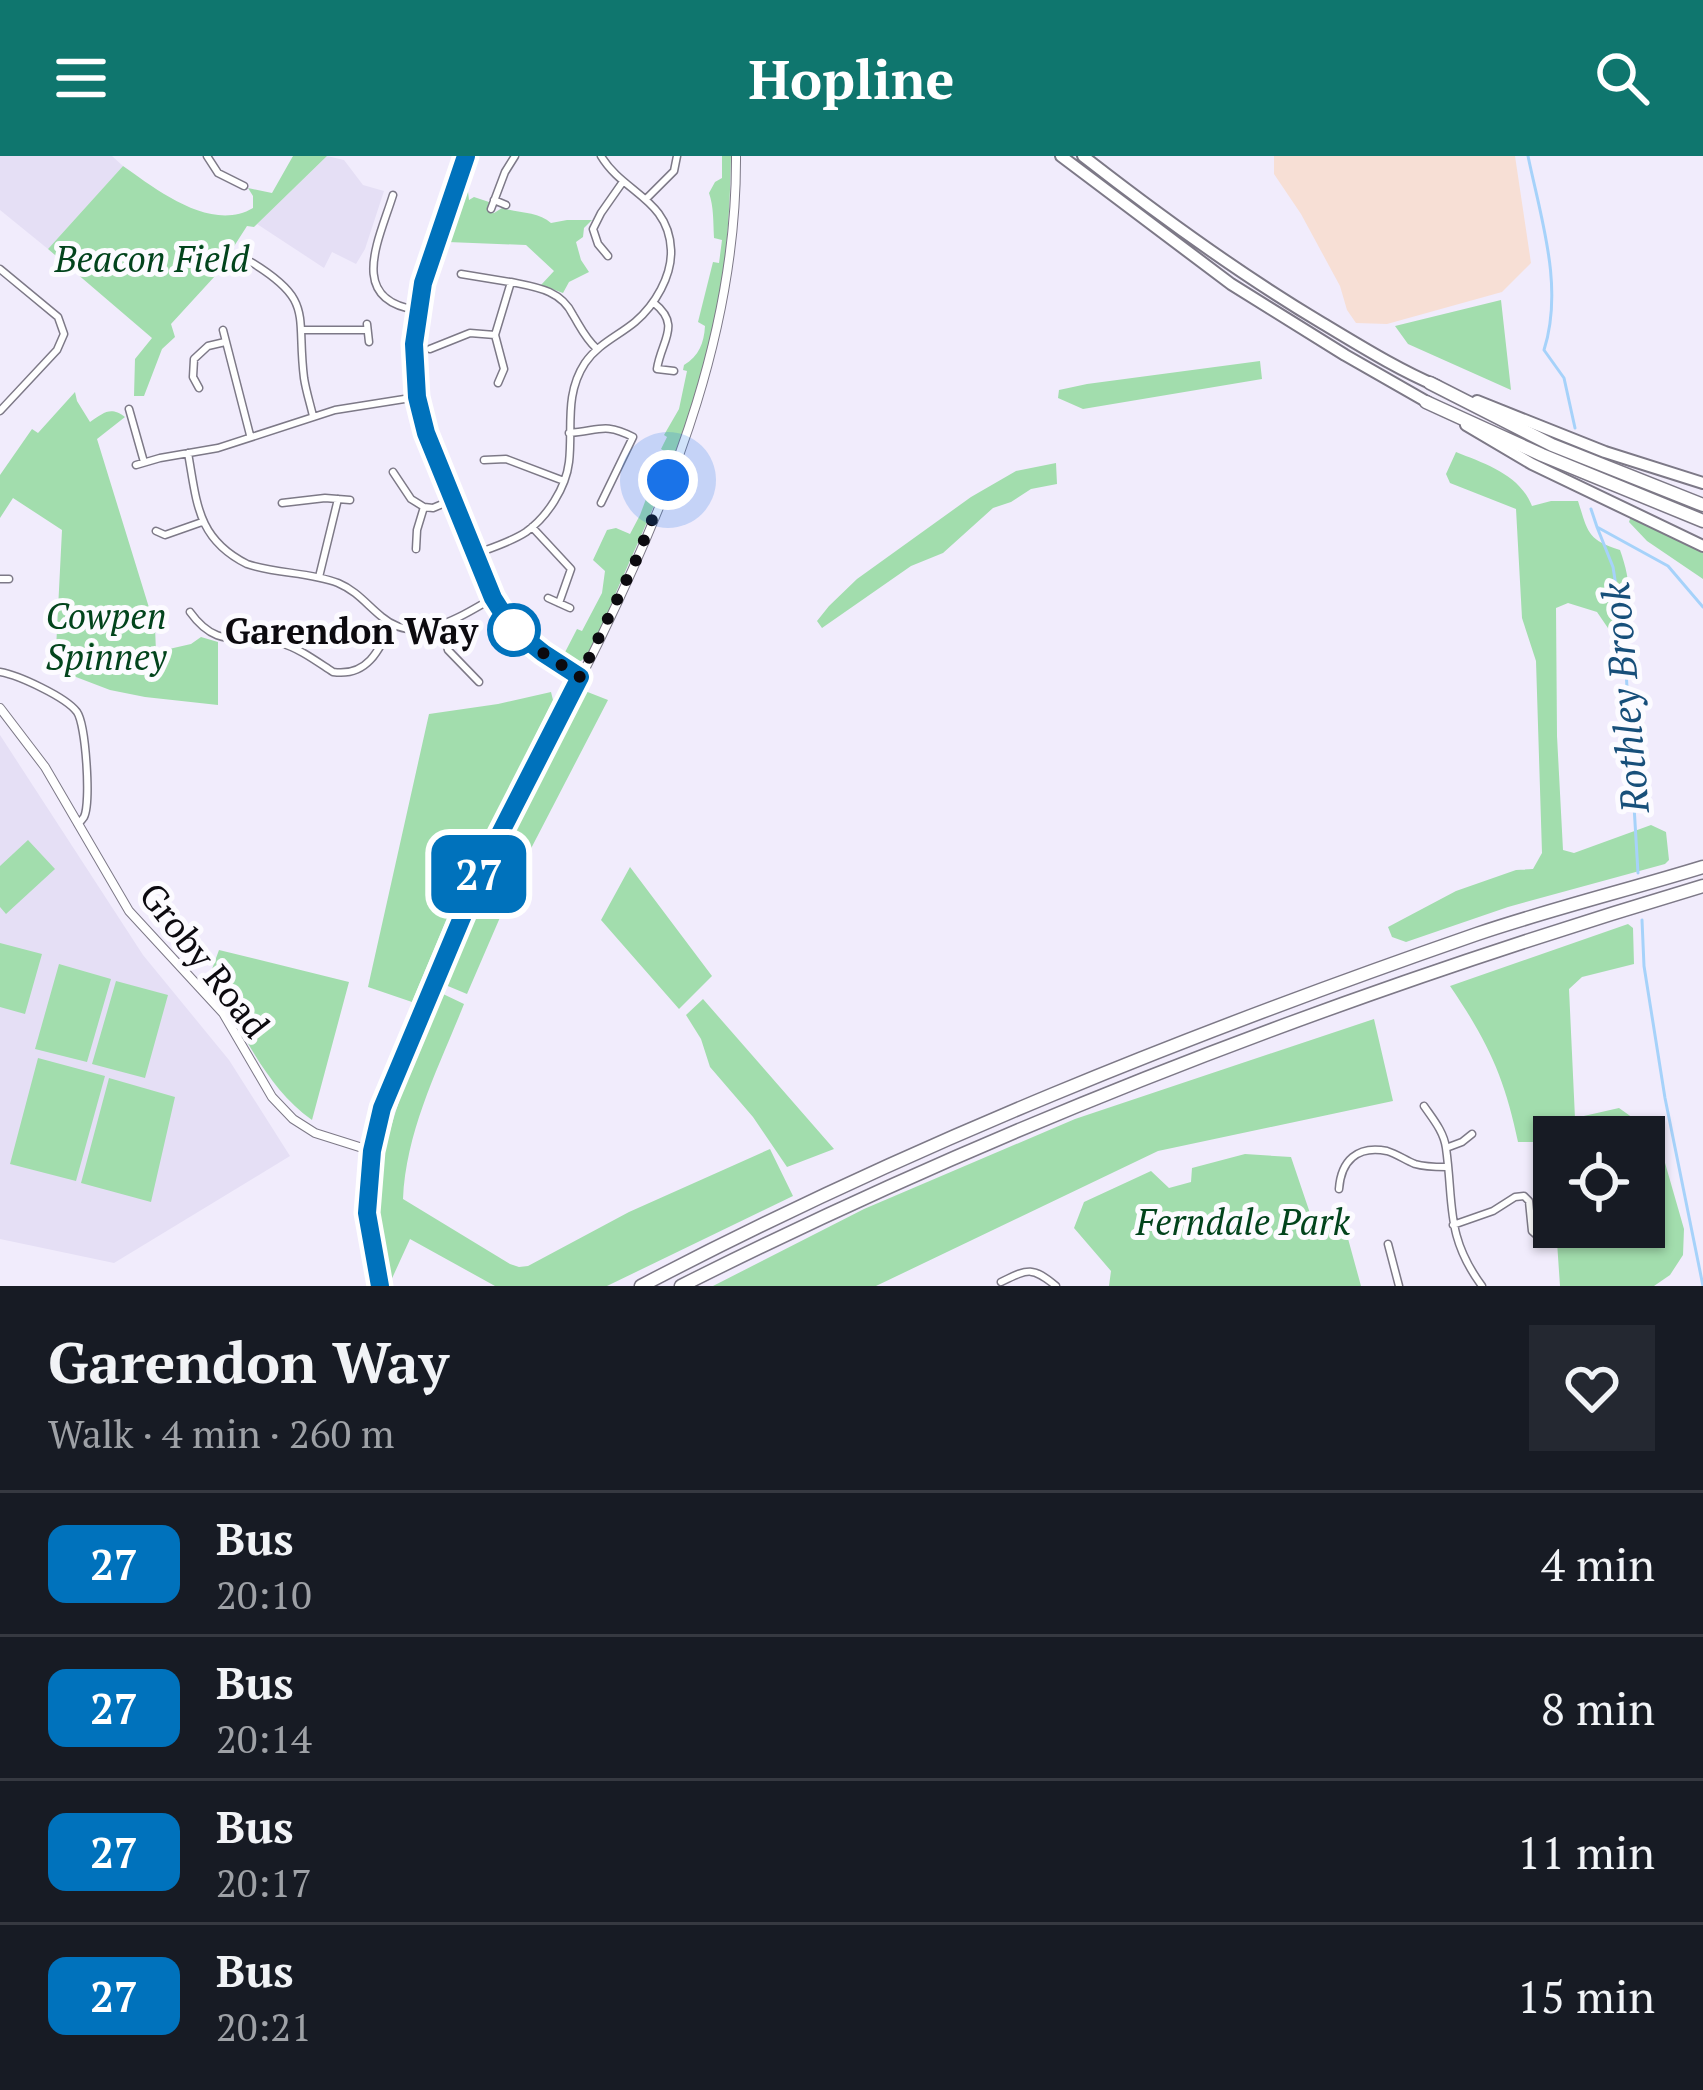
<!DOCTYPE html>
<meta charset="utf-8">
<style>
:root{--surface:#171b24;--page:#242831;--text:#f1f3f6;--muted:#9ea1a6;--line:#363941;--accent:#0f766e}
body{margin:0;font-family:"PT Serif",serif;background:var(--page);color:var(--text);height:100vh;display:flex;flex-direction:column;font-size:45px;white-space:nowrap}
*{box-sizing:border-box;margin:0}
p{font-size:39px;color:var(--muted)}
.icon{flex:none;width:66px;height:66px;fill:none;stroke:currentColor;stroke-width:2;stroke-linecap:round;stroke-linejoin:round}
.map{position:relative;height:1130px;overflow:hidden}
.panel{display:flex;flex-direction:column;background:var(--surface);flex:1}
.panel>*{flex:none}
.badge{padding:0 24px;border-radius:18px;font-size:42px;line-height:78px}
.tools{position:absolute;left:1533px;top:960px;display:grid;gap:24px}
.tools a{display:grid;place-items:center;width:132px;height:132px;border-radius:0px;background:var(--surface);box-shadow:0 3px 9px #0004;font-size:60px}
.you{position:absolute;width:60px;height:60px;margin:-30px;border:9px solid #fff;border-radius:50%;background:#1a73e8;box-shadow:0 0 0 18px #1a73e833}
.map>.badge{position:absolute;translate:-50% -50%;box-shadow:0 0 0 6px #fff}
.round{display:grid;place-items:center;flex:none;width:126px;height:126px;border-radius:0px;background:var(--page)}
.summary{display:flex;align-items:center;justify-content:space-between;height:204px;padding:0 48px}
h1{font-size:57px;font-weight:600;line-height:90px}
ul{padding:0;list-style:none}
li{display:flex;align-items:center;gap:36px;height:144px;padding:0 48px;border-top:3px solid var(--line)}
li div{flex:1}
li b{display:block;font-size:45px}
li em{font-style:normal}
li .badge{min-width:132px;font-weight:700;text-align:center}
header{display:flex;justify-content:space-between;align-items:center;height:156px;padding:0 48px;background:var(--accent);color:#fff;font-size:54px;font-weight:600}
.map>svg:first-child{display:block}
.built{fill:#e5dff5}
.industrial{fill:#f7dfd5}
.green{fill:#a2ddad}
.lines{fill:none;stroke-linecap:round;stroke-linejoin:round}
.stream{stroke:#a6d2fa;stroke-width:3}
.minor-casing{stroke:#7d7987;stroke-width:9}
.tertiary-casing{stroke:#7d7987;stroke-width:10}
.trunk-casing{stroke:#7d7987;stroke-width:14}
.motorway-casing{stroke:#7d7987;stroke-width:15}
.minor{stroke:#fff;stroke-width:6}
.tertiary{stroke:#fff;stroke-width:8}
.trunk{stroke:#fff;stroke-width:10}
.motorway{stroke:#fff;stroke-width:12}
.line-casing{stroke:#fff;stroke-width:27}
.line{stroke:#0072bc;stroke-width:18}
.walk{stroke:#0c0a0f;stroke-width:12;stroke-dasharray:0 21.6}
.stop-dot{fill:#fff;stroke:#0072bc;stroke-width:6}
.labels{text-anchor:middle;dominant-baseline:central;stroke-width:10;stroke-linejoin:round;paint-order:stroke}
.park-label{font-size:36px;font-style:italic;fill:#02441c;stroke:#fcfbff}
.stop-label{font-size:36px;font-weight:bold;fill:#0c0a0f;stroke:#fcfbff;text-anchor:end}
.street-label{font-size:36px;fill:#0c0a0f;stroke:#fcfbff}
.water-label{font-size:39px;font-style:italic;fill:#174f7a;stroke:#fcfbff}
</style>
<header><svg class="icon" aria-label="menu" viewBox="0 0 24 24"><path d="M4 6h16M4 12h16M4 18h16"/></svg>Hopline<svg class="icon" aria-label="search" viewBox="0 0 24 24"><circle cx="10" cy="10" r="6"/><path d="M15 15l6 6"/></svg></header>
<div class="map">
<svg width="1703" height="1130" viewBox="0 0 1703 1130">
<rect width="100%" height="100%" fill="#f1ecfc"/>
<path class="built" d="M0,0H112L123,10L48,93L0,54Z
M327,0L344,4L363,29L384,35L365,93L356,108L332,96L324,112L257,68Z
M0,579L143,799L229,904L290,1000L114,1107L0,1083Z"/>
<path class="industrial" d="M1274,0H1515L1531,107L1502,136L1387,168L1356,167L1347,154L1340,130L1301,58L1274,18Z"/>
<path class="green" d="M293,0H327L254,71L247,70L215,120L171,168L175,181L162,193L144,240H134L135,203L152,182L48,93L123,10C156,33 211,77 253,52V40L248,32L272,37Z
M722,0H731C730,59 726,117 713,174C693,264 654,351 617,434C609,453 598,486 585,501C578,510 570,508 561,504L577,473L582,475L602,437L605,415L593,404L607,374L616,372L630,378L640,359L664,295L661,293L667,281L664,279L679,253L687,215L683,214L684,209C699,200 704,187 705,170L698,166L713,106L719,107L722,84L714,82C713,66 714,52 709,37L715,26L722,22Z
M467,27L469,44L474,41L489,46L488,54L494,57L502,52C519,57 539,56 551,67L567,64H592L584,72L583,81L576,86L581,104L589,116L569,126L563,137L541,129L554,115L526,89L448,86Z
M1501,144L1511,234L1408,188L1395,170Z
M1260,205L1262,223L1083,253L1058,242L1059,234L1087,228Z
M75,236L77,245L90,266C104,257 110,250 125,261L97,283L155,471L156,496L191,488L201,481L218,486V549L145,541L110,534L55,513L62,374L13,342L0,362V319L32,273L38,277Z
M1456,296C1486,308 1520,319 1532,350L1551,345H1578C1588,376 1587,384 1620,394C1629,419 1632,442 1626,467L1610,475L1597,456L1568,447L1556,452L1557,580L1563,694L1574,697L1651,669L1666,676L1669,704L1665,708L1508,751L1406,786L1392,781L1388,771L1456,735L1516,714L1533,713L1542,697L1536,505L1522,462L1516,353L1450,327L1446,318Z
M1056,307L1057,328L1031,333L1011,346L993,352L943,397L911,410L822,472L817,465L829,450L857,423L971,341L1016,315Z
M1631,360L1703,397V423L1647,385L1629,366Z
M585,535L608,544L523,708L467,838L443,828L494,710Z
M551,536L553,544L456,741L412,846L368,831L429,558L498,548Z
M28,684L55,713L6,758L0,751V710Z
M630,711L712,820L679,853L601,764Z
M1628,768L1633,772L1634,808L1582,821L1569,833L1575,962L1619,952L1657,979L1684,1073L1683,1099L1670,1119L1654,1130H1560L1556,1071H1644V981H1554V1025L1552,986H1518C1505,922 1487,884 1450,830Z
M0,787L42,798L25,858L0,851Z
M219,794L349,826L312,964C267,932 245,880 218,834L208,824Z
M59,808L111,823L87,906L35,893Z
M116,825L168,839L145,922L92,908Z
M441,837L464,848C439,911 406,974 403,1043L510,1108L519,1111L528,1110L629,1056L770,993L793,1040L607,1130H495L410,1083L389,1129C357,1021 403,936 441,837Z
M703,843L834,993L787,1011L753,961L710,911L701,883L686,859Z
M1374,863L1393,945L1158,995L876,1130H713L864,1053L1075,963Z
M38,902L105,920L76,1025L10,1008Z
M109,922L175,941L151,1046L81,1027Z
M1245,998L1291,1001L1315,1072L1344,1068L1361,1130H1109L1111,1115L1074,1072L1084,1046L1151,1015L1169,1032L1191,1026L1192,1012Z"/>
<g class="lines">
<path class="stream" d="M1528,0C1541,63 1564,131 1544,194L1564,222L1575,272
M1591,353L1597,371L1668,410L1703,451
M1597,371L1613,411L1624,481L1638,717
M1642,764L1644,810L1665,942L1703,1130"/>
<g class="minor-casing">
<path id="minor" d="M207,0L218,17L244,30
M466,0C454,25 448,53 439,79C398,201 412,249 461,364C476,400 487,442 513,472C531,493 558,507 580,521
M393,39C379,84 347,144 417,154
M647,42L674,15L677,0
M494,44L506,49
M491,53L505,16L515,0
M608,100L598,88L593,73L601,57L622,27
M251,106C315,145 296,158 304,222C306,235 310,247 313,260
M0,113L58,161L64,178L57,194L0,255
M461,118L510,126
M654,147C682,169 661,185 657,213L674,215
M367,168L369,186
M223,174L250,279
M303,174H367
M430,193L470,177L495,179
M498,227L504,213L495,179L511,126C536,131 561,134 573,159C581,172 585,182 597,193
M199,232L193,221L194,203L208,190L225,186
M129,253L144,306
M569,277C599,275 604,266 633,281L601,347
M188,297C197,347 197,383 247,408C277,418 309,416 338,427C357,435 367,449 382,461C417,491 461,460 493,442
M484,304L506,303L564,325
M136,309L160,302L218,292L335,254L417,241
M393,316L411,343L424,351
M282,347L325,342L350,344
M532,371L571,413L559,447
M156,375L165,379L202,366
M416,393L417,374L424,351L433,352L452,344
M475,398C491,392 511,386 526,376C547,361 566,332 569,306C573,272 564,239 585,207C598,188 618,180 635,166C655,149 672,120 671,94C669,43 623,37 601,0
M319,421L338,343
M0,423H9
M548,442L570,452
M190,456C218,495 240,477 280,487C299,492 316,505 333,516C367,521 379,495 391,468
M442,471L448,494L479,526
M0,516C18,519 66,541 77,556C86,569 91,647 84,661C82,664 80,666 78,668
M1424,950C1433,963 1444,976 1446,992C1454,1048 1445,1080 1482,1130
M1446,992L1462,986L1472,978
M1339,1033C1341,1005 1357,989 1387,995C1397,998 1405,1004 1415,1008C1425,1011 1435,1011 1446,1011
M1453,1069L1493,1055L1515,1041L1524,1040L1529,1045L1532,1075L1540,1082
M1388,1088L1399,1130
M1001,1126C1028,1113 1032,1110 1056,1130"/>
</g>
<g class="tertiary-casing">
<path id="tertiary" d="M0,552L45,611L129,755L223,857L272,941L293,963L315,977L372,995
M380,1130C370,1095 365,1058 368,1022C373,969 395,923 414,874C441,806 468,738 501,673C534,608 570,545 602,479C675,328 737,170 736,0"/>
</g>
<g class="trunk-casing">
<path id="trunk" d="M1061,0L1231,128L1345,199L1429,247
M1083,0C1160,60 1238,117 1322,167C1359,189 1397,213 1437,230
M1477,245L1605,296L1703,327
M1466,269L1532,308L1703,390"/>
</g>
<g class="motorway-casing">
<path id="motorway" d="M1430,227L1552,289L1703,349
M1426,246L1542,299L1703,365
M641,1130C908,990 1192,877 1477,778C1551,753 1628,734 1703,711
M681,1130C1009,965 1351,835 1703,730"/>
</g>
<use href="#minor" class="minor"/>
<use href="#tertiary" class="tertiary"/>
<use href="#trunk" class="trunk"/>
<use href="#motorway" class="motorway"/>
</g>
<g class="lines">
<g class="line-casing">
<path id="line" d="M380,1130L367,1057L372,995L382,952L484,709L580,521L543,497L512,472L493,442L426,277L417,241L414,188L423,127L466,0"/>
</g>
<use href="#line" class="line"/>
<path class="walk" d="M514,474L512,472L543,497L580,521L636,404L668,324"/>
</g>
<circle class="stop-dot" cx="514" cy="474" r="24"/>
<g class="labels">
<g class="park-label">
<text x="152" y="102">Beacon Field</text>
<text x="106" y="459">Cowpen<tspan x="106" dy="41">Spinney</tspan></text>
<text x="1243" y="1065">Ferndale Park</text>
</g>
<g class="stop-label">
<text x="478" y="474">Garendon Way</text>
</g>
<g class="street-label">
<text transform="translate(205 804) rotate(52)">Groby Road</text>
</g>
<g class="water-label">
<text transform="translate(1624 542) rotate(-95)">Rothley Brook</text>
</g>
</g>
</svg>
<div class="tools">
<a><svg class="icon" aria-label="locate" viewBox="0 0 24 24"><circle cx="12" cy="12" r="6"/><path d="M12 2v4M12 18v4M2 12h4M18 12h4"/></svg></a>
</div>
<div class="you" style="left:668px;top:324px"></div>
<b class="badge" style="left:479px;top:718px;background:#0072bc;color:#fff">27</b>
</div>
<section class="panel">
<div class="summary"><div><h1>Garendon Way</h1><p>Walk · 4 min · 260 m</p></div><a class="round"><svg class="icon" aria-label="heart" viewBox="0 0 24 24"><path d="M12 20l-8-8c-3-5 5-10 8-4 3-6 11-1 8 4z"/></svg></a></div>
<ul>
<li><span class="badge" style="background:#0072bc;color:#fff">27</span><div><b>Bus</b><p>20:10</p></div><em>4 min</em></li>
<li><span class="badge" style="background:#0072bc;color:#fff">27</span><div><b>Bus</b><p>20:14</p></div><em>8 min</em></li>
<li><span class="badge" style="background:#0072bc;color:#fff">27</span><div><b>Bus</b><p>20:17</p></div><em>11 min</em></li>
<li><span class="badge" style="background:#0072bc;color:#fff">27</span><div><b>Bus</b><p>20:21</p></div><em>15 min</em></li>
</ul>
</section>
